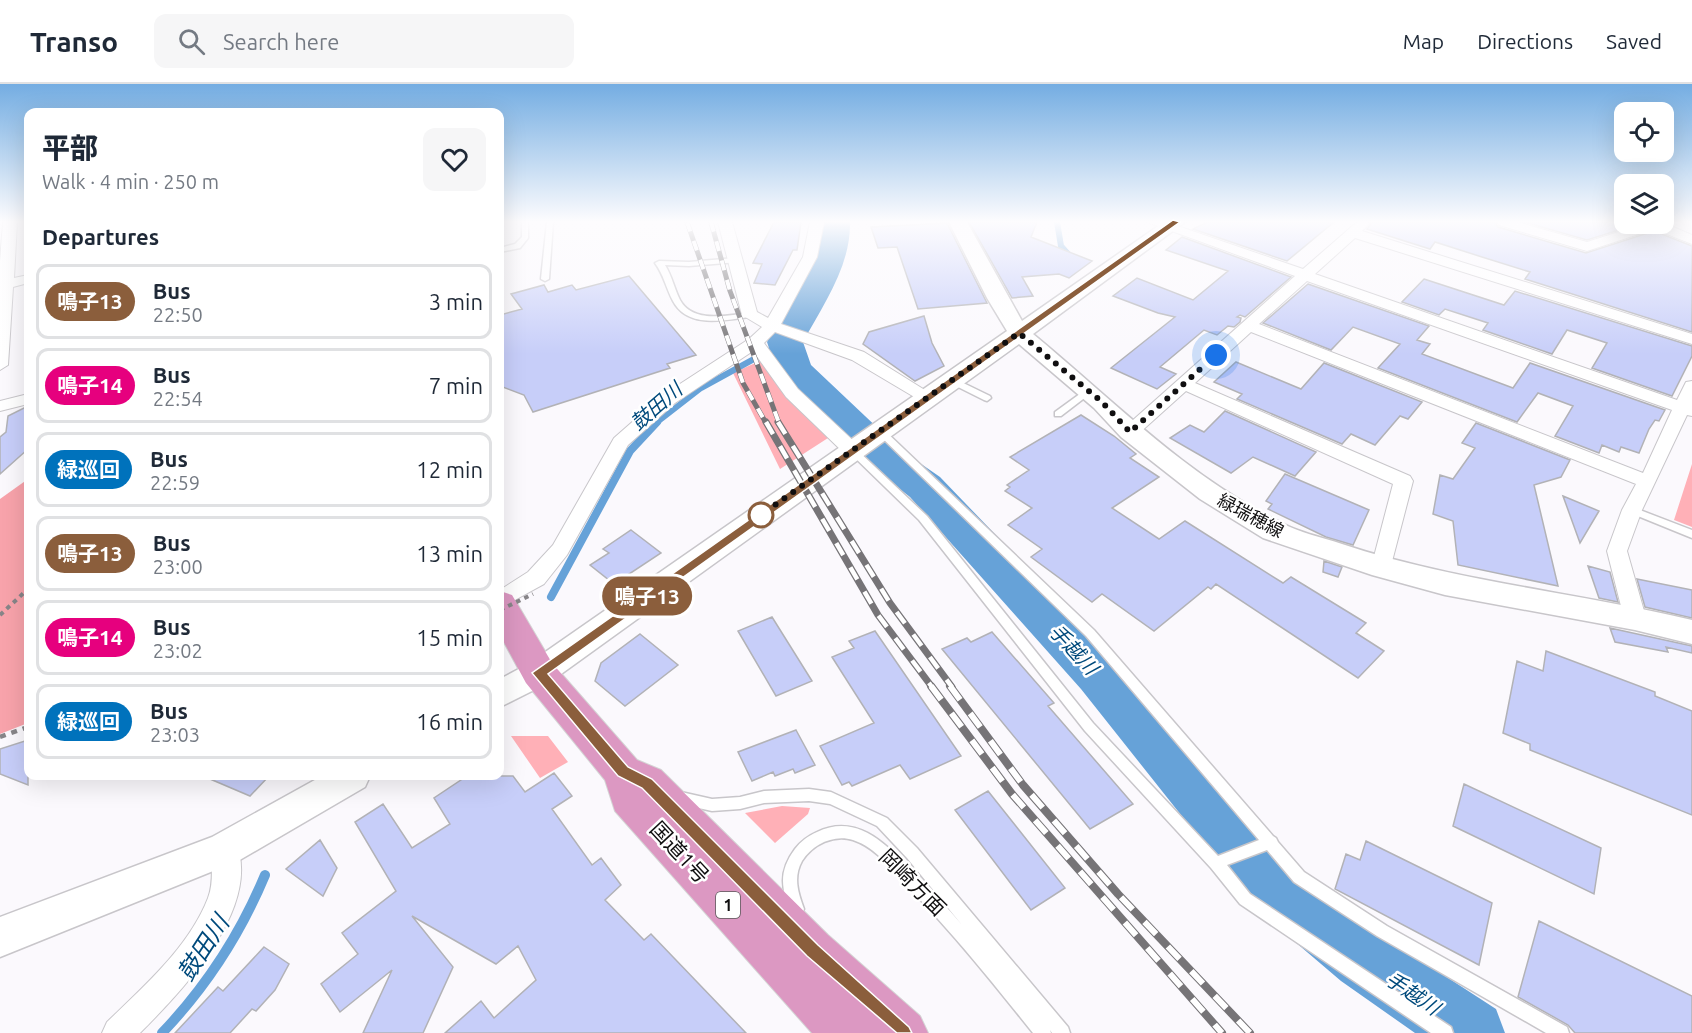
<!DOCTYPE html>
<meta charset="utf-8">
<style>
:root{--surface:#fff;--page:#f6f6f7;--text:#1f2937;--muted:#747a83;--line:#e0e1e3}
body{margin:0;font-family:Ubuntu,"Noto Sans JP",sans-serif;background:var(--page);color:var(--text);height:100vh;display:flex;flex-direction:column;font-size:22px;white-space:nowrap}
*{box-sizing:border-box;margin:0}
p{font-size:20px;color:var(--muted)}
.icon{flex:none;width:33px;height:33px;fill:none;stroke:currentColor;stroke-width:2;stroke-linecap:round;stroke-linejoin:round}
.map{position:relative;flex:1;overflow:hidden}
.sheet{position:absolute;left:24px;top:24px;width:480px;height:672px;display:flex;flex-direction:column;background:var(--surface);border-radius:12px;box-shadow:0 6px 24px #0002}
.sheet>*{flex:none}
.badge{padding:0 12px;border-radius:20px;font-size:21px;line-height:39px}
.tools{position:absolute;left:1614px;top:18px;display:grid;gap:12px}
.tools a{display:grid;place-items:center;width:60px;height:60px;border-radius:12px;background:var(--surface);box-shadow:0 6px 24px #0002;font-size:30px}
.you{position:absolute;width:30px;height:30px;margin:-15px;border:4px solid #fff;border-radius:50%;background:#1a73e8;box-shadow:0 0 0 9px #1a73e833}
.map>.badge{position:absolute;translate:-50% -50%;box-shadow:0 0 0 3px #fff}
h2{padding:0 18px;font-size:22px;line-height:54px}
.round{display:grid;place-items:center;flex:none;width:63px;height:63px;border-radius:12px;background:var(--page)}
.headline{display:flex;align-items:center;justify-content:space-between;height:102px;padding:0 18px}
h1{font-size:28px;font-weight:800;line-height:45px}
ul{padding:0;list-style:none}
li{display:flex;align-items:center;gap:18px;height:75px;margin:0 12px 9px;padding:0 6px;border:3px solid var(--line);border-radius:12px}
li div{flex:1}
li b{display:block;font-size:22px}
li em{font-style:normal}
li .badge{min-width:66px;font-weight:700;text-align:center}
header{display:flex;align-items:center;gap:36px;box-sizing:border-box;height:84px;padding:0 30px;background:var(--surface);border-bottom:2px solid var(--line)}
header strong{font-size:28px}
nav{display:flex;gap:33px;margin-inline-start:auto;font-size:21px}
.search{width:420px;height:54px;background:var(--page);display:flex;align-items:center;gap:15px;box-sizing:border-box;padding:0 21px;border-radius:12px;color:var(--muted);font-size:22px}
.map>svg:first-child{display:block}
.green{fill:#ffb0b7}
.forest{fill:#f8a3ab}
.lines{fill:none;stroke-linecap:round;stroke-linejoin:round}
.stream-far2{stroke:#66a2d8;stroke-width:6}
.stream-far1{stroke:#66a2d8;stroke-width:8}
.stream{stroke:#66a2d8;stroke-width:10}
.river{fill:#66a2d8;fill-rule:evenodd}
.building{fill:#c7cef9;stroke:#b2b2b6;stroke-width:1.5}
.lane-casing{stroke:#c8c6ca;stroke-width:3}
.street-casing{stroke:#c8c6ca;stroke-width:2}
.secondary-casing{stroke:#c8c6ca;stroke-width:3}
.highway-casing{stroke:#d4d4d4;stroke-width:2}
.path-far1{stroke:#878588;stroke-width:4;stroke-dasharray:4.5 4.5;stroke-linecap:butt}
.path{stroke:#878588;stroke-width:4.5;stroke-dasharray:6 6;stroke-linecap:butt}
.lane{fill:#fff;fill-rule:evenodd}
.street{fill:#fff;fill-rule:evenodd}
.secondary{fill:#fff;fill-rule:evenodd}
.highway{fill:#dc98c2;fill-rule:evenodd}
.rail-far2-casing{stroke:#767477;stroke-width:5}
.rail-far1-casing{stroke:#767477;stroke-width:7}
.rail-casing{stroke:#767477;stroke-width:8}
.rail-far2{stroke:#fff;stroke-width:4;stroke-dasharray:10;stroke-linecap:butt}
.rail-far1{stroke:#fff;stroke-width:4.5;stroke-dasharray:14;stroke-linecap:butt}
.rail{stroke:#fff;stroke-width:6;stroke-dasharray:17;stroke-linecap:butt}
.path-bridge{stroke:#878588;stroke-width:4;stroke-dasharray:4.5 4.5;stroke-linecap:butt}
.line{fill:#8b5e3c;stroke:#fff;stroke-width:1.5}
.walk{stroke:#100f10;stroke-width:6;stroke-dasharray:0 10.8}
.stop-dot{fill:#fff;stroke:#8b5e3c;stroke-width:3}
.labels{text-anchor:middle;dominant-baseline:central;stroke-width:5;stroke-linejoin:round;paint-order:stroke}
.shield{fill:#fff;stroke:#585758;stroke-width:1.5}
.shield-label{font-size:16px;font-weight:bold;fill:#100f10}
.street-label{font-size:18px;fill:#100f10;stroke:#fff}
.water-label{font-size:20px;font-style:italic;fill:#004a7c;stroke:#fff}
.near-street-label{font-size:21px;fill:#100f10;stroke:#fff}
.near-water-label{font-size:24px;font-style:italic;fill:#004a7c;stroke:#fff}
</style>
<header>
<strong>Transo</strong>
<div class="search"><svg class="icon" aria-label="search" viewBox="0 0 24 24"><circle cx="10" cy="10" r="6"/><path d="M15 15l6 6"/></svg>Search here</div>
<nav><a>Map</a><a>Directions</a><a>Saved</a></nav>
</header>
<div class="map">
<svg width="1692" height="949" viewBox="0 0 1692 949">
<rect width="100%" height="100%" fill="#fbf9fd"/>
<path class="green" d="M762,276L827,345L828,354L780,385L733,289Z
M1692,380V443L1674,436Z
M511,652H548L568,678L540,694Z
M782,722L810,724L808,730L775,759L745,729Z"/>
<path class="forest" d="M28,395V639L0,650V415Z"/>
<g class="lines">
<path class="stream-far2" d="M1057,138L1061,162L1068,170
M656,339L701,304L785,258"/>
<path class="stream-far1" d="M551,513L630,367L657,338"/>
<path class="stream" d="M162,949C207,902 240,851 265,791"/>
<path class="river" d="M822,138H850C851,182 823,221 803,258L811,281L901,366L940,393L1117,577L1296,783L1385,853L1496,925L1505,949H1415L1341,897L1254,823L1081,605L910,413L873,384L781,293L776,285L767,258C791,219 815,184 822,138Z"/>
</g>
<path class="building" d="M774,138H801L797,166H793L775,201L754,199L762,180L753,179Z
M969,138H1037L1031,153L1092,177L1069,194L1059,190L1022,193L1033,212L1012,214Z
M1207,138H1334L1287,177L1193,145Z
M1370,138H1495L1498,143L1586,169L1654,147L1692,162V248L1525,195L1530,188L1482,173L1435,158L1430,165L1367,145L1371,140Z
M1524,138H1624L1638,140L1587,156Z
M947,139L987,219L918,225L897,163L878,164L871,143Z
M1182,153L1291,193L1245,233L1240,231L1237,233L1241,234L1240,238L1234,243L1228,242L1217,251L1204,246L1160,283L1176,290L1157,305L1111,284L1175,233L1158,229L1113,212L1137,194L1193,216L1228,187L1166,166Z
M629,192L696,271L667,280L670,284L533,328L524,311L500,302V231L522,225L511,210L544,201L548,208L572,201L576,206Z
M1424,195L1504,221L1515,207L1692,262V272L1672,312L1592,284L1607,259L1567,246L1552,270L1483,246L1488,239L1445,225L1439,231L1402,218Z
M1308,200L1429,242L1417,256L1430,260L1422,270L1513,304L1530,279L1665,326L1659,337L1655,336L1649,345L1639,369L1621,363L1619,368L1602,361L1599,369L1555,352L1573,322L1538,309L1517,338L1378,284L1400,260L1353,243L1331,266L1263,239Z
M924,232L932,259L944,282L915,297L863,260L869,248Z
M1236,278L1301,305L1324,279L1422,318L1408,335L1400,332L1375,361L1351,350L1342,360L1237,315L1242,310L1214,298Z
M28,322V365L0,390V353L6,348L8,332Z
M1225,327L1316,368L1295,392L1253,373L1231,389L1170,354L1190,341L1204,348Z
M1081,331L1114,352L1136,370L1130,374L1159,393L1112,424L1159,455L1185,437L1283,499L1291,493L1366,539L1356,549L1384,567L1358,594L1216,500L1211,505L1208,503L1154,547L1102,510L1092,518L1031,473L1042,465L1008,441L1032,424L1005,407L1010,403L1007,401L1029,386L1010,373Z
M1476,339L1570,376L1561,393L1534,401L1558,502L1458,481L1453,437L1433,430L1440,391L1453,395L1475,364L1462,359Z
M1285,390L1369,426L1353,461L1326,453L1268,425L1272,420L1266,417Z
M1563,412L1599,427L1580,459Z
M631,446L661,469L614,500L590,481L609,469L603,465Z
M1324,477L1342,483L1338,493L1323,488Z
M1588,482L1610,488L1618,518L1599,514Z
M1637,495L1692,506V534L1645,523Z
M772,533L812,597L776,612L738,547Z
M1610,544L1692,562V569L1666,563L1668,568L1615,558Z
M875,547L961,672L910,695L900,681L852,702L849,698L842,701L820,662L874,639L832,573L854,564L849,557Z
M992,548L1054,619L1048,622L1133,720L1090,745L942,565L967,554L971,558Z
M640,550L678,581L625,622L595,597L601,579Z
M1546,567L1655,608V612L1692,627V731L1530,666V660L1503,649L1517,577L1543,587Z
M796,646L815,681L795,689L793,685L775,692L773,688L752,697L738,668Z
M28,656V701L0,690V665Z
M554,689L572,712L552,725L592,781L601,774L621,801L605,816L644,856L651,850L746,949H445L481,917L494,934L536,896L518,862L496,880L412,832L453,883L423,949H363L392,886L340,928L321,900L358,870L342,849L396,807L355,738L383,720L412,764L450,740L434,714L467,692H513L525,708Z
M203,692H269L250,712Z
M1464,700L1601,764L1594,810L1453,742Z
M988,707L1065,804L1031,826L955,726Z
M320,756L337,784L323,812L286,785Z
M1366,757L1492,819L1479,881L1335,805L1346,770L1360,776Z
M1539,837L1692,912V949H1575L1568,941L1518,913Z
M264,863L289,880L275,906L256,927L252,925L230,949H175L218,903L223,907Z"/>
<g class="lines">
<g class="lane-casing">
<path id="lane" d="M522,138H528V154L520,164L500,168V164L515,160L522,153Z
M547,138H553L549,195L545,197L541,195Z
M735,174L739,176L738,178L689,182L665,181C672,192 674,204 680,216C693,240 728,231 750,229L754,231L750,233C724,236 688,245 673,217C666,204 664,191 655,179L659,177L689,178Z
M951,293L990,312L991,314L987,317L984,316L948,298V294Z
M1088,304L1092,307L1091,309L1061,332H1055V328Z
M880,344L883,345L1094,546L1273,752L1276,754L1278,758L1304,788L1387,842L1567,943L1569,949H1546L1377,852L1294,798L1267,766L1227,781L1250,810L1451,943L1453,949H1431L1240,820L1211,784L1085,647L919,436L849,368L847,366L849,364H855L927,432L1093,639L1218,772L1259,756L1086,552L877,349L875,347Z
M1632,423L1692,446V454L1628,428L1627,426L1628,424Z
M809,705L831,708L887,734L917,764L1068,943L1070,949H1052L1050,946L1051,949H1033C993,899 953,849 908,803C892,786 877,764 853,756C834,750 813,760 802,777C793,793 798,809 804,825L802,830L797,832L792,830C781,805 778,788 795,765C801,757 808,752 817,748C859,728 888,763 915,790C931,807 947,823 962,841L907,774L877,742L830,720L809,717L764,719L740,725L712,727L681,720L676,718L674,714L676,710L681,708L712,715L740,713L764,707Z"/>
</g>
<g class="street-casing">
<path id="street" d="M3,138H17L14,194L28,191V199L13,203L8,281L0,286V177Z
M718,138H732L757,228L768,234L803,173L810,138H824L817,173L781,240L864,268L936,313L933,317H921L852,276L775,248L764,259L798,305L859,362L861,366L859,370H845L786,313L753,267L675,319L628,361L567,471L544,500L500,524V506L528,488L553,461L614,354L663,311L749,255L762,243L742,231Z
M1147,138H1166L1303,185L1357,138H1367L1369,140L1362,147L1692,250V260L1355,154L1315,190L1677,316L1686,298L1692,297V332L1687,331L1642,426L1627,467L1646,534L1643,540L1635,542L1627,540L1624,534L1607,467L1622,426L1636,400L1251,248L1195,299L1410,392L1413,397L1389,489L1382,492L1375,489L1371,484L1393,400L1186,307L1136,352H1124L1121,348L1124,344L1295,192ZM1307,197L1672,326L1643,389L1259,240Z
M1497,138H1517L1587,158L1644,140L1664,139L1692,151V160L1654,145L1587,167L1499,141Z
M28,310V320L0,327V317Z
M225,752L235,756C264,822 183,906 140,949H102L107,938C144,902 189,863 208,814C216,794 208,773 215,756Z"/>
</g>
<g class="secondary-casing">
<path id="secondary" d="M949,138H967L1022,237L1164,138H1185L1033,250C1113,316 1187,393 1282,439C1300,449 1322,453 1342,460C1456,498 1576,508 1692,536V560L1635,546L1445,511L1372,491L1263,454L1200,415L1121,353L1094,324L1019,260L550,598L500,623V595L528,580L1007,247L987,214Z
M322,692H370L365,703L238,777L0,873V833L212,753Z"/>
</g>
<g class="highway-casing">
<path id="highway" d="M500,507L512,511L552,579L637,676L661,686L828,851L920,932L928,949H812L615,727L605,696L526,599L500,551Z"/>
</g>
<path class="path-far1" d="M0,531L28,505"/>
<path class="path" d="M0,653L28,643"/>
<use href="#lane" class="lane"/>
<use href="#street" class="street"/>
<use href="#secondary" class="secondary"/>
<use href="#highway" class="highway"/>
<g class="rail-far2-casing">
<path id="rail-far2" d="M687,138L743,299L766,339
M711,138L730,207L779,339"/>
</g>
<g class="rail-far1-casing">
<path id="rail-far1" d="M766,338L878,531L932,603
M778,338L890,519L952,603"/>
</g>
<g class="rail-casing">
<path id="rail" d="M931,602L1012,710L1222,949
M950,602L1023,701L1118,810L1250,949"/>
</g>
<use href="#rail-far2" class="rail-far2"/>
<use href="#rail-far1" class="rail-far1"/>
<use href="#rail" class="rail"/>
<path class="path-bridge" d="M500,526L533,510"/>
</g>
<linearGradient id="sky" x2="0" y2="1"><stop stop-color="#74ade2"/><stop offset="0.51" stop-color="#fdfcfe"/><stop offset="1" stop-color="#fdfcfe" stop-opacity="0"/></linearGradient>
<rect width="1692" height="270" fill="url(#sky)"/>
<path class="line" d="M1173,136L1180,138L548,590L628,683L652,695L818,861L909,943L912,949H897L807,872L642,704L618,692L532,589Z"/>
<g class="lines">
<path class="walk" d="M761,431L755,435L1019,249L1102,318L1130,348L1216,271"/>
</g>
<circle class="stop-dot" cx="761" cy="431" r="12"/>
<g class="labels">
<rect class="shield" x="716" y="808" width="24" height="26" rx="4.5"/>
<g class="shield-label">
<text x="728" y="821">1</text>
</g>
<g class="street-label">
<text transform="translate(1251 431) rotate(28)">緑瑞穂線</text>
</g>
<g class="water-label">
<text transform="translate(656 322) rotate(-41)">鼓田川</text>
<text transform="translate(1074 565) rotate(47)">手越川</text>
<text transform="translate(1413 909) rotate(34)">手越川</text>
</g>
<g class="near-street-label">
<text transform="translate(680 768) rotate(47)">国道1号</text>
<text transform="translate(913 798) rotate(45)">岡崎方面</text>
</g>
<g class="near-water-label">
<text transform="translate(203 864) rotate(-57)">鼓田川</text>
</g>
</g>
</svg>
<div class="tools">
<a><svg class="icon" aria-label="locate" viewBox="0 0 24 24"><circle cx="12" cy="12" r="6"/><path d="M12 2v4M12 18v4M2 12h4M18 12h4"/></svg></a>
<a><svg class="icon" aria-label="layers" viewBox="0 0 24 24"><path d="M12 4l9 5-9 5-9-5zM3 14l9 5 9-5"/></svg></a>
</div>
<div class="you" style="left:1216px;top:271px"></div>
<b class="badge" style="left:647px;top:512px;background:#8b5e3c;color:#fff">鳴子13</b>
<section class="sheet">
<div class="headline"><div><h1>平部</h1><p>Walk · 4 min · 250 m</p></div><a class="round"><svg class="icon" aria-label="heart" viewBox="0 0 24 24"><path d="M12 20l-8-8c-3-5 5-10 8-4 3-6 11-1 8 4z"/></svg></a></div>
<h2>Departures</h2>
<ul>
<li><span class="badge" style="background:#8b5e3c;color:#fff">鳴子13</span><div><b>Bus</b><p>22:50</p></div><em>3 min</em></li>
<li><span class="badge" style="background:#e6007e;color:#fff">鳴子14</span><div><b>Bus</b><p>22:54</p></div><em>7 min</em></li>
<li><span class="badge" style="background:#0072bc;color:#fff">緑巡回</span><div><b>Bus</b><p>22:59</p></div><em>12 min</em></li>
<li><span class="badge" style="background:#8b5e3c;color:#fff">鳴子13</span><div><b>Bus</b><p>23:00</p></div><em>13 min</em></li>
<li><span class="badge" style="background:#e6007e;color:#fff">鳴子14</span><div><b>Bus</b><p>23:02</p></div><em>15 min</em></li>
<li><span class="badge" style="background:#0072bc;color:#fff">緑巡回</span><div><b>Bus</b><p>23:03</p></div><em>16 min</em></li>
</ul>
</section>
</div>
